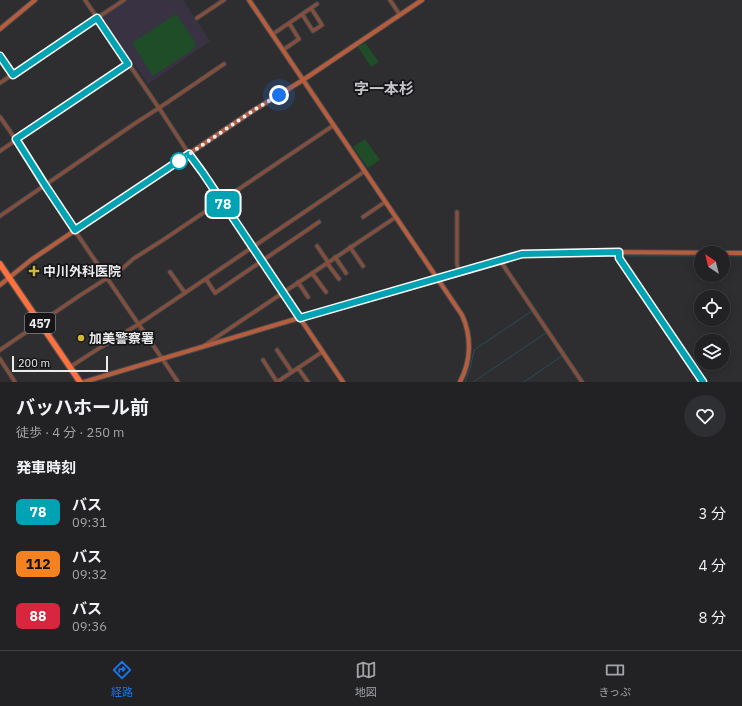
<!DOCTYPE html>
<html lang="ja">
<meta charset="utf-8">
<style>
:root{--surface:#222225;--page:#2e2f32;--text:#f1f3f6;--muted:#a2a4a7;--line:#3f3f42;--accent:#1a73e8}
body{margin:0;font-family:"IBM Plex Sans","Noto Sans JP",sans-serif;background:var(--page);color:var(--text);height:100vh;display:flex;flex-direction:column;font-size:15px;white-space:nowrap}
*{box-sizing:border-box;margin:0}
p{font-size:13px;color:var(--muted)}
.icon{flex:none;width:22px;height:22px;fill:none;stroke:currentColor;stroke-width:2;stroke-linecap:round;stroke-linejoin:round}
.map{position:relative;height:382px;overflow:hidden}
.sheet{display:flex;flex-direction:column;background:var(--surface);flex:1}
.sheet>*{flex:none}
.badge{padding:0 8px;border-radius:6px;font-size:14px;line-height:26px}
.needle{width:26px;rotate:325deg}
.tools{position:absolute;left:694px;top:246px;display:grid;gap:8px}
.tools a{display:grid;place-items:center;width:36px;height:36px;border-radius:50%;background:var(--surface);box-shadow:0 2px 10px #0003,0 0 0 1px var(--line);font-size:20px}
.scale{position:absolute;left:12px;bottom:10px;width:96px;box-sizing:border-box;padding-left:4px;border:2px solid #ebebed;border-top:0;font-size:11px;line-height:14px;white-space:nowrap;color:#ebebed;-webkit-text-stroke:3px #161618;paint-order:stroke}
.you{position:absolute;width:20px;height:20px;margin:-10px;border:3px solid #fff;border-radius:50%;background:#1a73e8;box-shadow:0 0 0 6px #1a73e833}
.map>.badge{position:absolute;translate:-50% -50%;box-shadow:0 0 0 2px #fff}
h2{padding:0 16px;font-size:15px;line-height:36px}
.round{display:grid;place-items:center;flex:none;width:42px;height:42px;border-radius:21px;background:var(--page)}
.headline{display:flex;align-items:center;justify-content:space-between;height:68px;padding:0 16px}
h1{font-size:19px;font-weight:700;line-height:30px}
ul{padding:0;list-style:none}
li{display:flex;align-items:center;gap:12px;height:52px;padding:0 16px}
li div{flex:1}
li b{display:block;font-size:15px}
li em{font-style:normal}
li .badge{min-width:44px;font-weight:700;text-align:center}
.tab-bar{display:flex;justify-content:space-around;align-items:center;height:56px;border-top:1px solid var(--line);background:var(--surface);font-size:11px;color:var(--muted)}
.tab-bar a{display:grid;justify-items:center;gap:2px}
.tab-bar .active{color:var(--accent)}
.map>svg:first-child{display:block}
.education{fill:#383243}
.green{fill:#1e4d28}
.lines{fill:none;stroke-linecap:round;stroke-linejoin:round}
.stream{stroke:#254e59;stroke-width:1}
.street-casing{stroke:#4c4c4f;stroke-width:5}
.secondary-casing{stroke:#4c4c4f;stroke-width:6}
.highway-casing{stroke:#4c4c4f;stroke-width:8}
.street{stroke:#864e3b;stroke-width:3}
.secondary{stroke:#b65d3e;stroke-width:4}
.highway{stroke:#fd713f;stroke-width:5.5}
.line-casing{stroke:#fff;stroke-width:9}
.line{stroke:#00a3b4;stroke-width:6}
.walk{stroke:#ebebed;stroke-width:4;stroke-dasharray:0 7.2}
.stop-dot{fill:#fff;stroke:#00a3b4;stroke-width:2}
.poi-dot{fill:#d1b736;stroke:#161618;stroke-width:1.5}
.labels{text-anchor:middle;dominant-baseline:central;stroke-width:3.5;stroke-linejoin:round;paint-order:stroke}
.shield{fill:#161618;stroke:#ababad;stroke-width:1}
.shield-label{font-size:12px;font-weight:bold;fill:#ebebed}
.poi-label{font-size:13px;font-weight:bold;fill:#ebebed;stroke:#161618;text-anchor:start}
.quarter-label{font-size:15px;font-weight:bold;fill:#c5c5ca;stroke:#161618}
</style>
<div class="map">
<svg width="742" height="382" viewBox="0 0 742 382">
<rect width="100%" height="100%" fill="#2e2e31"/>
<path class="education" d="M127,0H183L210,41L148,84L102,17Z"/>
<path class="green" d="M176,14L195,42V48L153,76L132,43Z
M365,43L379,62L371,67L358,47Z
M365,139L380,160L368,168L353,147Z"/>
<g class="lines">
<path class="stream" d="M522,256H701
M723,256H742
M444,278L500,262
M306,319L431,282
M167,360L297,321
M465,382L470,369L474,350L532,311
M473,382L546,333
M524,382L562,356"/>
<g class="street-casing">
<path id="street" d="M85,0L161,111L189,154L203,173L221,201
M390,0L400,15
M302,14L313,31L322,25L311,8
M197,18L224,0
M273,34L317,4
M283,50L299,39L289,23
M0,56L13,75
M0,83L124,0
M0,117C24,150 44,185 67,219C103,273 141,327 178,382
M0,151L128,64
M457,212V264L459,272
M0,216L134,124L159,108L224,64
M363,217L385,202
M317,246L328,262
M350,247L363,266
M619,252V258L703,382
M335,257L346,273
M499,259L582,382
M327,263L339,279
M170,272L185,293
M312,273L326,292
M206,279L215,293L319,222
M298,282L308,297
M205,345L396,217
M0,350L79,296L123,268L133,259L163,240L334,125
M277,350L292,372
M0,359L15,382
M263,360L277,382
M70,367L101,347L139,324L365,171
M298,368L308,382
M277,382L322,352"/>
</g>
<g class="secondary-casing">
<path id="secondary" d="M249,0L462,315C472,337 471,361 460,382
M0,29L35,0
M221,201L343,382
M0,285L31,260L254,110L303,80L422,0
M84,382L437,277L522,254L595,252L742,253"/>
</g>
<g class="highway-casing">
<path id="highway" d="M0,264L80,382"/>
</g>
<use href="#street" class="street"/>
<use href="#secondary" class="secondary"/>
<use href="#highway" class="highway"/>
</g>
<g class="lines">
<g class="line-casing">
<path id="line" d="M0,56L13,75L97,18L128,64L16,139L45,185L75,230L189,154L203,173L300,318L522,254L619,252V258L703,382"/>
</g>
<use href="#line" class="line"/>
<path class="walk" d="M179,161L254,110L279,95"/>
</g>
<circle class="stop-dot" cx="179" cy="161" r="8"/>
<g class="poi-dot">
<path d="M32 265h4v4h4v4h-4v4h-4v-4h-4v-4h4z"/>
<circle cx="81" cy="338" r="4"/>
</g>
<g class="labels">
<rect class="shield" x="25" y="313" width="30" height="20" rx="3"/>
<g class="shield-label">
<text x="40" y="323">457</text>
</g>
<g class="poi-label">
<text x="43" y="271">中川外科医院</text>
<text x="89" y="338">加美警察署</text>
</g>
<g class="quarter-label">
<text x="384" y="88">字一本杉</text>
</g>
</g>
</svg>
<div class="tools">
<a><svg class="needle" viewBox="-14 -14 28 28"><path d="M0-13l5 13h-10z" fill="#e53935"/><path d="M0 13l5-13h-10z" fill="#a2a4a7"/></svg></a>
<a><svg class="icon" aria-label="locate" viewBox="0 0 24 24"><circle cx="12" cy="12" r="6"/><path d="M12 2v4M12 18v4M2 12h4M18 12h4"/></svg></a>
<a><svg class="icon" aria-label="layers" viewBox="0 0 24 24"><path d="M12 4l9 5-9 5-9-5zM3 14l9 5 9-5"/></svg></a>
</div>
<div class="scale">200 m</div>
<div class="you" style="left:279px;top:95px"></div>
<b class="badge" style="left:223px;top:204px;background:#00a3b4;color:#fff">78</b>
</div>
<section class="sheet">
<div class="headline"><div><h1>バッハホール前</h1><p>徒歩 · 4 分 · 250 m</p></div><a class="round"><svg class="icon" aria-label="heart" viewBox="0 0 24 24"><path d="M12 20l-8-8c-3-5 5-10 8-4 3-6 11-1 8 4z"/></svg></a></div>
<h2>発車時刻</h2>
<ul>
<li><span class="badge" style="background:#00a3b4;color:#fff">78</span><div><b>バス</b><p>09:31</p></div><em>3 分</em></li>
<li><span class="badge" style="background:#f58220;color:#111">112</span><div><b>バス</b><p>09:32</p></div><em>4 分</em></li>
<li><span class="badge" style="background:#d7263d;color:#fff">88</span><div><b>バス</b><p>09:36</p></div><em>8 分</em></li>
</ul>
</section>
<nav class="tab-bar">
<a class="active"><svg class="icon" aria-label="directions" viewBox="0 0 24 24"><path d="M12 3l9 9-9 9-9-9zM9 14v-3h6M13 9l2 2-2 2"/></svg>経路</a>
<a><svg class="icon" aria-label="map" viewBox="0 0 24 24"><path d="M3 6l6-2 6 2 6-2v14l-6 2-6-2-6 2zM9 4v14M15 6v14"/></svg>地図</a>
<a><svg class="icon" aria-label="tickets" viewBox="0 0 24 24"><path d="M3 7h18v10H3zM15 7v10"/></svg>きっぷ</a>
</nav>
